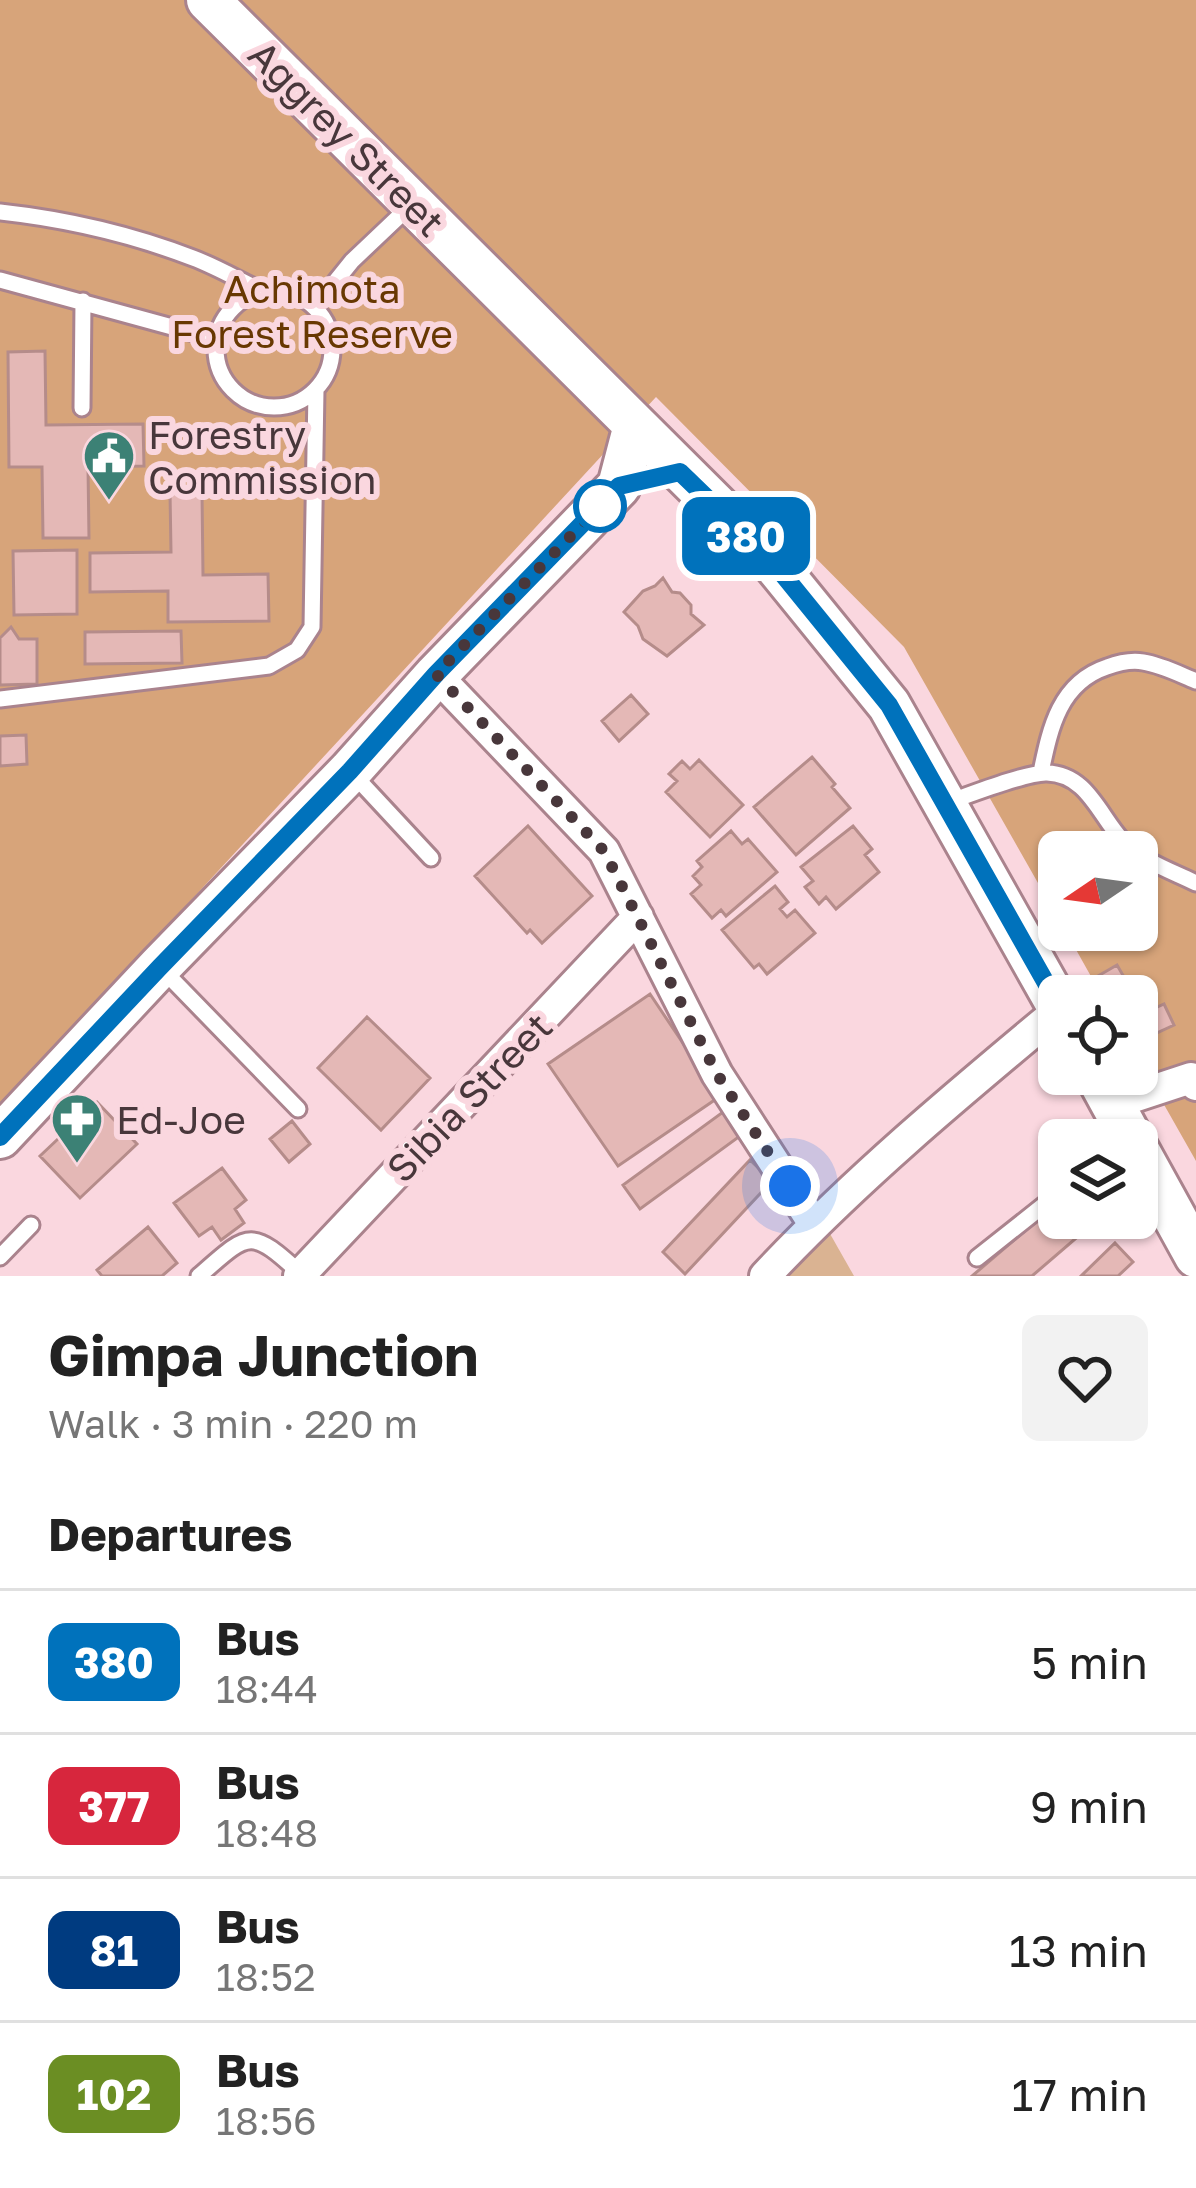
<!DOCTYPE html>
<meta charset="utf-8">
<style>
:root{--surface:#fff;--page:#f2f2f2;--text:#222;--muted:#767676;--line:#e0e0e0}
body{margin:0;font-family:"Golos Text",sans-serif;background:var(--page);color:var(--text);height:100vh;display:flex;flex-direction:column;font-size:45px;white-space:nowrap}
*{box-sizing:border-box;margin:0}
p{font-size:39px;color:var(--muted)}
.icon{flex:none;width:66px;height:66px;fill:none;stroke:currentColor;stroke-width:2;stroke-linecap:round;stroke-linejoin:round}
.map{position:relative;height:1276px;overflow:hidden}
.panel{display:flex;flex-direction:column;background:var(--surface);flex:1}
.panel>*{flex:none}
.badge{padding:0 24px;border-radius:18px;font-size:42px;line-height:78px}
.needle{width:78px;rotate:257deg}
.tools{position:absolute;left:1038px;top:831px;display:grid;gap:24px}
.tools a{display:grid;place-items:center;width:120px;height:120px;border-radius:18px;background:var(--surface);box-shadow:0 3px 9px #0004;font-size:60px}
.you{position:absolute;width:60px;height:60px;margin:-30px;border:9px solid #fff;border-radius:50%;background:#1a73e8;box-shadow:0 0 0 18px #1a73e833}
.map>.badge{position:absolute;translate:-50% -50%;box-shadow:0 0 0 6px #fff}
h2{padding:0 48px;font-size:45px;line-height:108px}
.round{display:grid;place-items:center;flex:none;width:126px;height:126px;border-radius:18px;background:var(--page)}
.headline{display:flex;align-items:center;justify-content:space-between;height:204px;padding:0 48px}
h1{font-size:57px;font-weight:700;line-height:90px}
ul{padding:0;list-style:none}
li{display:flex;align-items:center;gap:36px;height:144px;padding:0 48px;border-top:3px solid var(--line)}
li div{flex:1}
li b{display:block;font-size:45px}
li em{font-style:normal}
li .badge{min-width:132px;font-weight:700;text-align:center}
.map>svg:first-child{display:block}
.green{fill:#dab392}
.forest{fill:#d7a47a}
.building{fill:#e4b8b6;stroke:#b58c8a;stroke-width:3}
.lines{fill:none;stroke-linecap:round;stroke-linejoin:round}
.lane-casing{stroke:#aa838d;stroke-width:21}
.street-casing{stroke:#aa838d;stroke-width:36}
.secondary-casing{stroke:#aa838d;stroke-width:48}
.lane{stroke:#fff;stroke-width:15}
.street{stroke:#fff;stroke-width:30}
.secondary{stroke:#fff;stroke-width:42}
.line-casing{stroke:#fff;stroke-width:27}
.line{stroke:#0072bc;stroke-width:18}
.walk{stroke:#48373b;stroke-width:12;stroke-dasharray:0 21.6}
.stop-dot{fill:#fff;stroke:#0072bc;stroke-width:6}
.labels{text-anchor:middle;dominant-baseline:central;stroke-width:12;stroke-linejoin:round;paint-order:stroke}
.street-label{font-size:39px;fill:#48373b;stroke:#fad7df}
.park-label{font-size:39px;fill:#683802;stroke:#fad7df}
.poi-label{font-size:39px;fill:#48373b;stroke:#fad7df;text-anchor:start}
</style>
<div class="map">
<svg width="1196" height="1276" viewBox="0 0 1196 1276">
<rect width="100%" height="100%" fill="#fad7df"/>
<path class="green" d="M829,1232L854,1276H787Z"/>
<path class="forest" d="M0,0H1196V1161L1137,1057V996H1102L1065,930H1137V852H1059V920L904,647L656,397L0,1107Z"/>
<path class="building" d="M45,351L46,425L143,424L144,466L88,467L89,538H43L42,467H9L8,352Z
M170,492H202L203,575L268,574L269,621L168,622V591L90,592V553L171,552Z
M77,550V614L14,615L13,551Z
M663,578L672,592L680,593L691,605V614L704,625L667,656L643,639L638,626L624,612L643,591L655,586Z
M11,627L19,639H37V684L0,685V638Z
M181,631L182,663L85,664V632Z
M631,695L648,714L619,741L602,721Z
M26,735L27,764L0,766V736Z
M812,757L835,784L832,787L850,808L796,855L754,807Z
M699,760L743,805L710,837L666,792L677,781L669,774L682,761L690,769Z
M528,826L592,896L542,943L530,930L527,933L475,876Z
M853,826L872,849L865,855L879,872L836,909L826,897L819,904L805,887L813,881L801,867Z
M731,831L742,844L748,839L777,872L726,916L721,910L712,918L691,894L701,885L693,876L702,867L697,861Z
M775,886L788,902L780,909L787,917L795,910L815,933L767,974L759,964L754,968L722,930Z
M1117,965L1135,996H1100L1091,980Z
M650,994L719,1097L618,1166L548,1064Z
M1164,1004L1174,1025L1148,1037L1138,1016Z
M367,1017L430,1078L381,1130L318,1068Z
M97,1102L137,1144L80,1198L40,1156Z
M723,1112L740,1136L640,1209L623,1185Z
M292,1121L310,1144L289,1162L270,1139Z
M750,1160L772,1181L685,1274L663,1252Z
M222,1168L246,1200L235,1209L244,1223L221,1240L212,1227L199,1236L174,1203Z
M1059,1202V1218H1081L1089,1227L1032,1276H972Z
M148,1227L177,1263L162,1276H102L97,1270Z
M1115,1243L1133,1262L1118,1276H1081Z"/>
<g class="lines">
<g class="lane-casing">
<path id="lane" d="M0,212C64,219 133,235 193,258C217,267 239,280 262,291
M0,280L216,339
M216 349a58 58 0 1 1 116 0a58 58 0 1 1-116 0Z
M315,307L352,261L411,205
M82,408L83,301
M0,699L269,666L297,650L312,627L316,390
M1041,772C1050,729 1059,683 1107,667C1118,663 1131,660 1143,662C1162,665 1179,674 1196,681
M352,773L431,858
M946,803C969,795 1027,772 1047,773C1087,774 1099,815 1122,840C1141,861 1172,871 1196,883
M162,969L298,1109
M0,1257L31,1225
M977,1258L1059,1193
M199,1276C249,1232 250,1227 301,1274"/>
</g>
<g class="street-casing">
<path id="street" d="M436,675L604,851L717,1074L814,1224
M1112,1104L1191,1078L1196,1085
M299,1276L638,917
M765,1276C856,1179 957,1095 1059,1010"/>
</g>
<g class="secondary-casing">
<path id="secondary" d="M208,0L772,561L889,705L1059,1007
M1096,1074L1132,1140
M0,1137L160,966L350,771L436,675L619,486L635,425
M1137,1149L1196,1256"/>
</g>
<use href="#lane" class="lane"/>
<use href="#street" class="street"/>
<use href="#secondary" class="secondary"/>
</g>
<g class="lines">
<g class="line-casing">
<path id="line" d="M0,1137L160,967L350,771L436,674L619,486L680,472L772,561L889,705L1059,1006"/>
</g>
<use href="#line" class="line"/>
<path class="walk" d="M600,506L436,674L604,851L717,1074L790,1186"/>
</g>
<defs>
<g id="civic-pin" transform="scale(2.7)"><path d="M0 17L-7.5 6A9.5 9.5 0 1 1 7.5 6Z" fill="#3c8175" stroke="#fad7df"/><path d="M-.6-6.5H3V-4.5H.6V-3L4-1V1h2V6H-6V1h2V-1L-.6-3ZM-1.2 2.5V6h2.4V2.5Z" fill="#fff"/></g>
<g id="pharmacy-pin" transform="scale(2.7)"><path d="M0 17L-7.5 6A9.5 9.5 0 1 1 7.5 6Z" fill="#3c8175" stroke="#fad7df"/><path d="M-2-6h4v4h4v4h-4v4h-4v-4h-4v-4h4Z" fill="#fff"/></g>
</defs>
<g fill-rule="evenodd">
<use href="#civic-pin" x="109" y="456"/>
<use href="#pharmacy-pin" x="77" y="1119"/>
</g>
<circle class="stop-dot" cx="600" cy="506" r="24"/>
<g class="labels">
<g class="street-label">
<text transform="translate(347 138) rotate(45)">Aggrey Street</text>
<text transform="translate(469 1097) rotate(-46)">Sibia Street</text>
</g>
<g class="park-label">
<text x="312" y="288">Achimota<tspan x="312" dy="45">Forest Reserve</tspan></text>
</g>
<g class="poi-label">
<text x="148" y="434">Forestry<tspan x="148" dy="45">Commission</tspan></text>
<text x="116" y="1119">Ed-Joe</text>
</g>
</g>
</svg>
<div class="tools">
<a><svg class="needle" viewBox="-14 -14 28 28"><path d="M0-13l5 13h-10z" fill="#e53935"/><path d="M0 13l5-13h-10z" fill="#767676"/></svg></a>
<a><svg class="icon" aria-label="locate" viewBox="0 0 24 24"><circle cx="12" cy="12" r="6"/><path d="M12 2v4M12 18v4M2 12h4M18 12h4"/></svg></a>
<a><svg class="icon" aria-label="layers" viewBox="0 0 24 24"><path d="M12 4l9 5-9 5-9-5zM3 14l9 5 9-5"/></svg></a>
</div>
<div class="you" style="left:790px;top:1186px"></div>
<b class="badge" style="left:746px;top:536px;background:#0072bc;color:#fff">380</b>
</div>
<section class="panel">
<div class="headline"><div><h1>Gimpa Junction</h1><p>Walk · 3 min · 220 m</p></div><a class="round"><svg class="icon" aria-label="heart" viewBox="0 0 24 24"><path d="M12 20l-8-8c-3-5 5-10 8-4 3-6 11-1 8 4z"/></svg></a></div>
<h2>Departures</h2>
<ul>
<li><span class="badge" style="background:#0072bc;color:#fff">380</span><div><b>Bus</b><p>18:44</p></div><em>5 min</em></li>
<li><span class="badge" style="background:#d7263d;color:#fff">377</span><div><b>Bus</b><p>18:48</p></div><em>9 min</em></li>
<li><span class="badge" style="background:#003b80;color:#fff">81</span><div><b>Bus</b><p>18:52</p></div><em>13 min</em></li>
<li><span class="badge" style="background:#6b8e23;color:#fff">102</span><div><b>Bus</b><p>18:56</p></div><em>17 min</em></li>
</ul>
</section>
